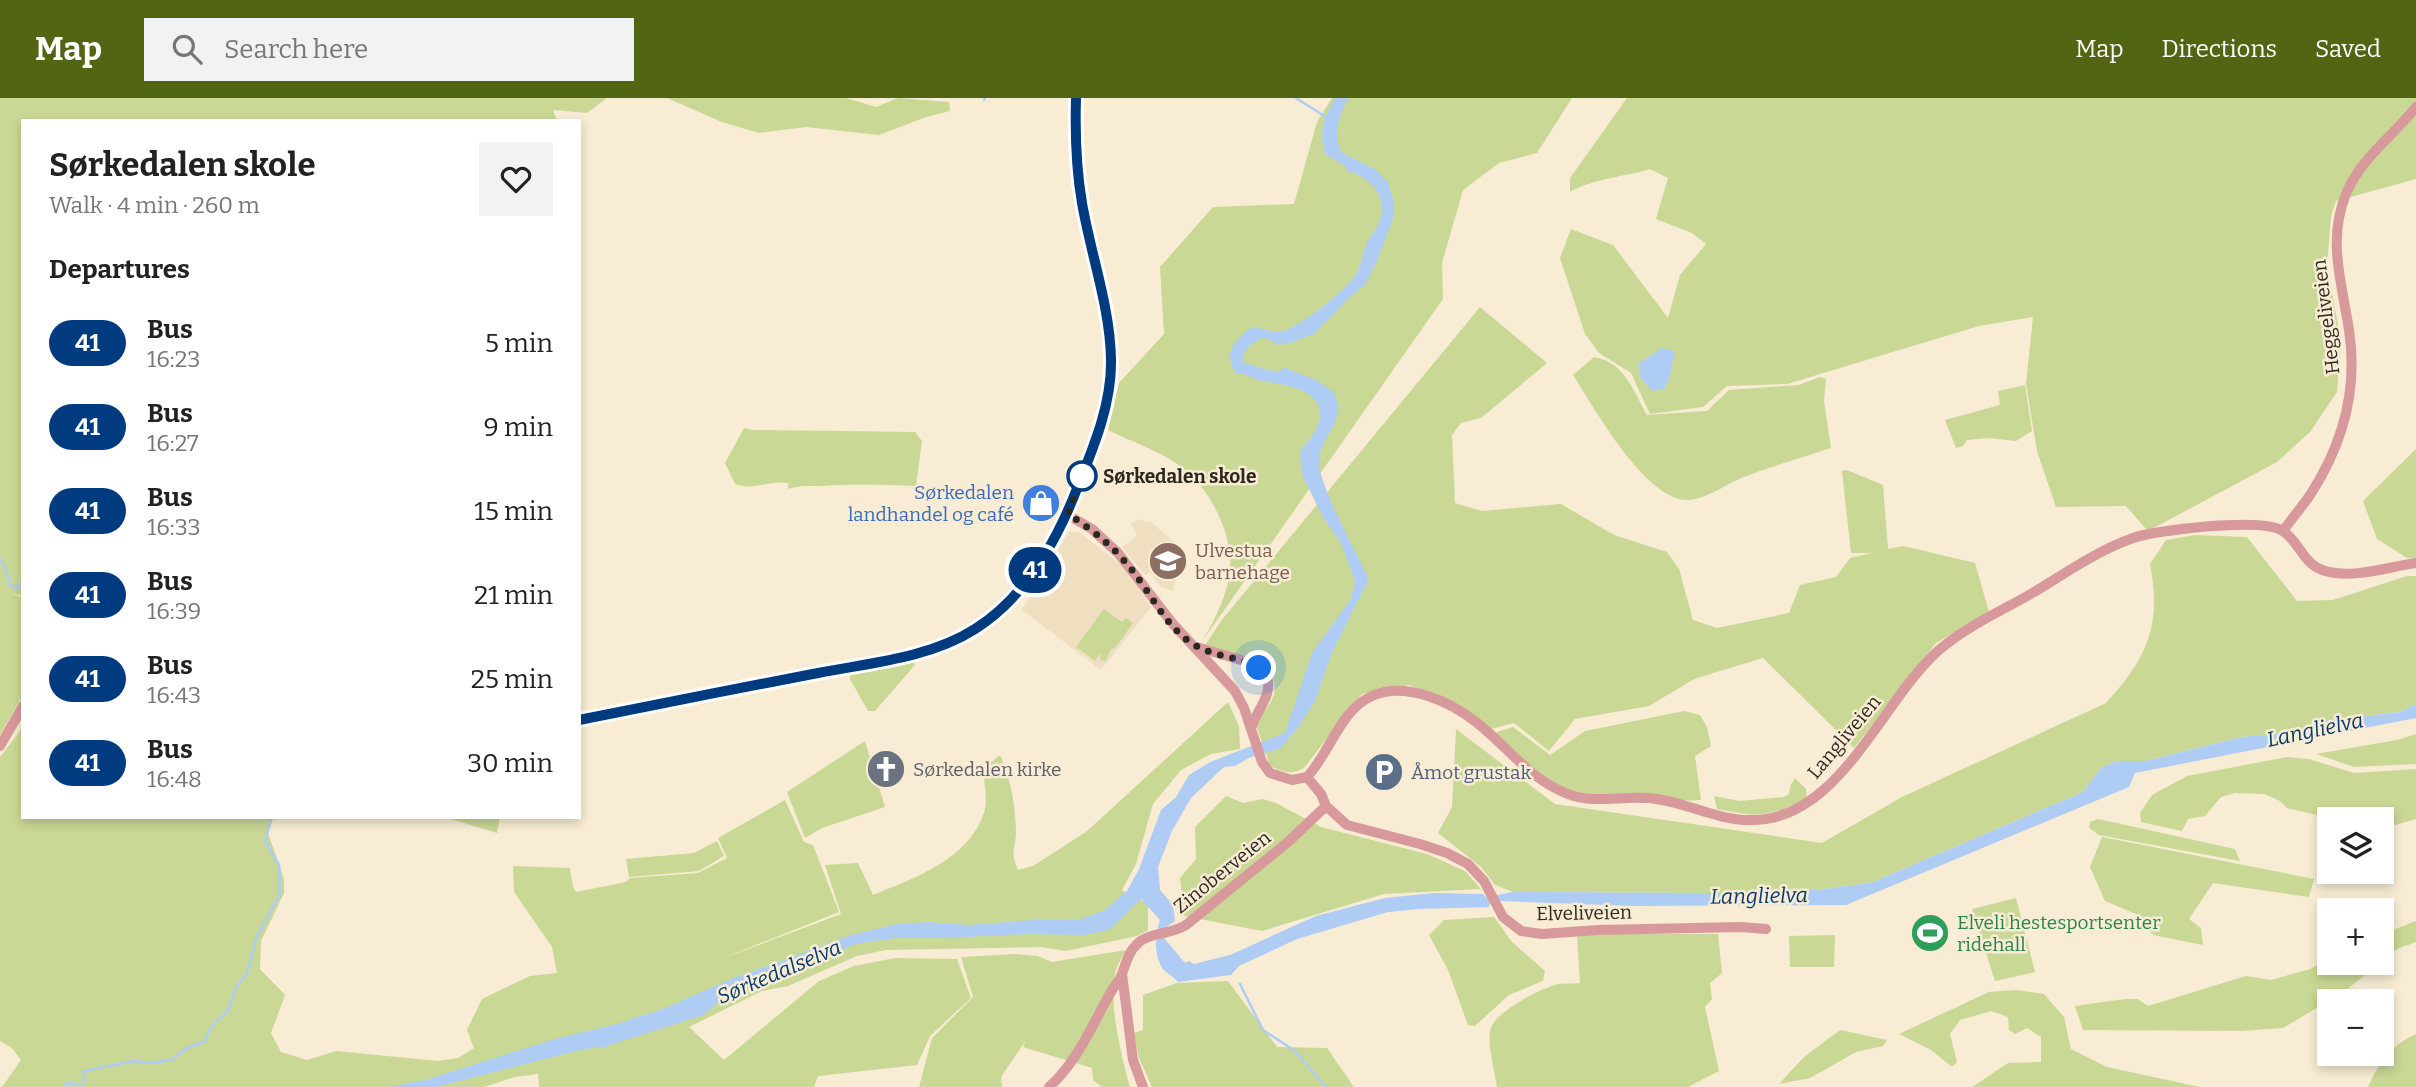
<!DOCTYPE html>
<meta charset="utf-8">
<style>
:root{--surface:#fff;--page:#f2f2f2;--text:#222;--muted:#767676;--accent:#516512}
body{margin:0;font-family:Bitter,serif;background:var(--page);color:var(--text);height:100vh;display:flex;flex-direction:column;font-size:26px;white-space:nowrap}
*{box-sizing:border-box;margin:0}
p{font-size:23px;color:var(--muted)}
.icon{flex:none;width:38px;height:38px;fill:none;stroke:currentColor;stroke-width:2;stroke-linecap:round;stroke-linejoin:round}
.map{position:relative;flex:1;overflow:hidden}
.drawer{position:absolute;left:21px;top:21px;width:560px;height:700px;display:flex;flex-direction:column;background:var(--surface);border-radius:0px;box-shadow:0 4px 10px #0003}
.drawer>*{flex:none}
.badge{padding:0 14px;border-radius:23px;font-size:24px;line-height:46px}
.tools{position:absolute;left:2317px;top:709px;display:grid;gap:14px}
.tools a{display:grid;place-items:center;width:77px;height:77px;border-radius:0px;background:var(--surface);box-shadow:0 4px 10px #0003;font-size:35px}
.you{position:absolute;width:35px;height:35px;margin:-18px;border:5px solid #fff;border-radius:50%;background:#1a73e8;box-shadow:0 0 0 10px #1a73e833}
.map>.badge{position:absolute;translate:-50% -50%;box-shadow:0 0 0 4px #fff}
h2{padding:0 28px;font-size:26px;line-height:63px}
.round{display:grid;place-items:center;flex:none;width:74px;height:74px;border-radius:0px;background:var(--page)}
.summary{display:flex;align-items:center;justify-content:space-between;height:119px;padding:0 28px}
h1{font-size:33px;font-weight:700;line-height:52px}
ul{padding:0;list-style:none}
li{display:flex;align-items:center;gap:21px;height:84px;padding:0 28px}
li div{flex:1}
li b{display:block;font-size:26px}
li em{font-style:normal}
li .badge{min-width:77px;font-weight:700;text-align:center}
header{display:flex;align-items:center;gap:42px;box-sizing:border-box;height:98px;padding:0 35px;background:var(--accent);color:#fff}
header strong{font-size:33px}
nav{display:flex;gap:38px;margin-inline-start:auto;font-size:24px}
.search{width:490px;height:63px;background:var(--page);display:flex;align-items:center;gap:18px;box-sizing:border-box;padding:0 24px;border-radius:0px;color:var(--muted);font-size:26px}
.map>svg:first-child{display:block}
.built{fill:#efdfc0}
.green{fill:#c9d895}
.water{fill:#afcdf4}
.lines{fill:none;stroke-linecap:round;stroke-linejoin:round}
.stream{stroke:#afcdf4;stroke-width:2.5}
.minor{stroke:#d7999b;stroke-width:10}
.line-casing{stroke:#fff;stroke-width:16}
.line{stroke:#003b80;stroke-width:10}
.walk{stroke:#2d281f;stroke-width:7;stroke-dasharray:0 12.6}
.stop-dot{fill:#fff;stroke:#003b80;stroke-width:3.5}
.labels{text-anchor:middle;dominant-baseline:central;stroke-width:5;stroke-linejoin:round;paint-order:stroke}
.street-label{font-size:19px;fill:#2d281f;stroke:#f8ecd4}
.stop-label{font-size:19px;font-weight:bold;fill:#2d281f;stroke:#f8ecd4;text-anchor:start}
.shop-label{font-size:19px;fill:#366cbe;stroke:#f8ecd4;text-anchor:end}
.education-label{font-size:19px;fill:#785e54;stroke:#f8ecd4;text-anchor:start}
.worship-label{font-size:19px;fill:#5b616d;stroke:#f8ecd4;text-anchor:start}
.service-label{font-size:19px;fill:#4e5e75;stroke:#f8ecd4;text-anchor:start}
.leisure-label{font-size:19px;fill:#27864d;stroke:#f8ecd4;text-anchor:start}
.water-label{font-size:21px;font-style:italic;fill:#053a71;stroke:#f8ecd4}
</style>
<header>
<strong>Map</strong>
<div class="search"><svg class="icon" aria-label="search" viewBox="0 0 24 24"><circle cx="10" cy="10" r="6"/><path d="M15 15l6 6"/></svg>Search here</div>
<nav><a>Map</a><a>Directions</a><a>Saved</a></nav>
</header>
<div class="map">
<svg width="2416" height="989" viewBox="0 0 2416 989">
<rect width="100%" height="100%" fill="#f8ecd4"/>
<path class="built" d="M1139,421L1147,425L1149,423L1186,453L1172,493L1161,489L1150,474L1145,477L1122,449L1137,438L1131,425Z
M1069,434H1079L1120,466L1151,509L1101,572L1022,512Z"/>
<path class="green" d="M0,0H607L587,15L553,12L557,23H23V498L11,495L23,500V597L0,637Z
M667,0H846L876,9L898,0L949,4L950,13L926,19L879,37L806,29L759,35L722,24Z
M1332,0H1572L1537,55L1499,65L1463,92L1442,165L1443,201L1201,545C1213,526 1224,503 1229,481C1237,443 1211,389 1180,368C1160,353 1130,343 1108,332L1119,285L1164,236L1160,169L1213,109L1294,106L1317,24Z
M1627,0H2416V81L2336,103L2331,118L2327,169L2338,227L2340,254L2337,294L2310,334L2277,364L2148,433L2126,408L2056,409L2037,353L2026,286L2033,219L1979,228L1787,286L1727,288L1703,309L1650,316L1631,275L1599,255L1585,236L1560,160L1571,131L1613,147L1668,220L1680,177L1706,146L1692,135L1656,121L1668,80L1650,71C1624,79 1595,80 1570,94V80Z
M1480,209L1547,265L1481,320L1461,325L1452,337L1455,405L1482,413L1561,406L1614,437L1667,454L1679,471L1693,522L1717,530L1789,515L1800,487L1836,479L1850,460L1872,455H1851L1842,373L1847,372L1883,387L1888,451L1903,448L1975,465L1989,514L1936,545L1854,650L1763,560L1694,581L1649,608L1575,621L1549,653L1514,625L1491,631L1459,607L1409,587L1362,596L1304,670C1291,678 1282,673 1270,668L1257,630C1258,619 1268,612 1272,601C1288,563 1230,556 1206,546L1221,523Z
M1594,259C1625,264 1633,293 1647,317L1707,313L1729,292L1799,287L1820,279L1826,281L1824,303L1831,350C1800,360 1769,369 1739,381C1724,388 1707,400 1690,402C1647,406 1594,309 1573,277Z
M2025,287L2032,333L2016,343L1988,340L1967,342L1963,348L1956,350L1945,322L2000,307L1998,293Z
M744,330L752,332L915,334L922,343L916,388C884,387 853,386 821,388C809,388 800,387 788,391V385C770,382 752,393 735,386L725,365Z
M2416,351V460H2407L2377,441L2363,403Z
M2195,437L2247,439L2297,503L2333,502L2407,478H2416V606L2400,614L2323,623L2292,634L2241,639L2145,663H2117L2101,670L2083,694L1873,784L1824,791L1718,795L1513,794L1495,787L1481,769L1438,735L1452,709L1456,631L1555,706L1822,745L1902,699L2106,605C2147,560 2162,528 2150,466L2166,442Z
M1104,511L1122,524L1126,520L1133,525L1115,550L1111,551L1105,564L1100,561V555L1095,563L1076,549Z
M914,561L915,567L875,613H868L850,581V577L854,573Z
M1228,604L1239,628L1240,651L1211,656L1181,672L1153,706L1136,766L1122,792L1148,806V832L1137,838L1066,853L1041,849L886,852L857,858L788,888L762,893L689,929L724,962L819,883L854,868L895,860L957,861L971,900L930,938L917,967L818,978L814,989H539L538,976L515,979L484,989H2L21,962L12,950L0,943V659L23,629V719H274L267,732L284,781V795L261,843L260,871L285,897L271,935L281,954L307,962L336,953L438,963L458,960L474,950L467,932L482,901L530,878L557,875L552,849L514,794L513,768L570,770L573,789L576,794L626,784L630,780L698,775L727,760L718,740L785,702L804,744L813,747L839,814L721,861L841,816L825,767L858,765L873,797C914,780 968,762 984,715C988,703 984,684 983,671L1000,657C1011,681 1015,706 1016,733C1016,752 1009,751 1018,772L1033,768L1086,734Z
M1684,613L1700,617L1707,629L1711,648L1695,658L1701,702C1667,704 1585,702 1557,686C1533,673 1514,654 1494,635L1513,629L1550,657L1585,633Z
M2416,636V666L2354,669L2316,656L2397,642Z
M865,643L885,709L822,730L805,740L787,694Z
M2287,659L2309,661L2354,675L2416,671V721L2385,730L2382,721H2378L2371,711L2359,721H2334L2287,710L2280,703L2265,696L2235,695L2221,699L2205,718L2188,721L2182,733L2141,724L2140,715L2152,697L2187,678Z
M1795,680L1806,691L1807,701C1766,719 1762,720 1717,711L1714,698L1740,703L1784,699L1789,696L1791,686Z
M1226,698L1243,705L1262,701L1276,705L1321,729L1427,756L1465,773L1481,791L1384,796L1262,833L1184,818L1180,780L1196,761L1195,729Z
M444,719H500L497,735Z
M2098,721L2235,751L2240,763L2099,737L2089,730L2090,724Z
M2102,739L2314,781L2309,799L2213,785L2189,821L2201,830L2203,847L2153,837L2136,816L2105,803L2090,769Z
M717,743L724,758L699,773L629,779L626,761L694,755Z
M2016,800L2035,874L1995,883L1972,811Z
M1494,819L1512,844L1545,873L1543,883L1509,897L1475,928L1468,927L1448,872L1429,837L1444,822Z
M2416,823V844L2397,851L2382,863V836Z
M1586,836H1718L1722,875L1710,885L1712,901L1705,909L1719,973L1688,989H1497C1495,974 1486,943 1491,930C1496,913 1542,890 1558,886C1565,885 1573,886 1580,885L1577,839Z
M1835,837L1834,869H1790L1789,838Z
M1126,852C1122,859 1118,865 1116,872C1107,901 1122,961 1130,989H1102L1093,982L1092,970L1023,949L1026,942L1001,979L1002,989H919L932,940L973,899L961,859L1015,856L1037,858L1052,864Z
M2329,862V864L2380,865L2345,893L2283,930L2240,933L2083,932L2075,908L2125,901H2138L2148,908L2246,878L2271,882L2310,871Z
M1228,883L1277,949L1327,950L1354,989H1152L1139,960L1134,935L1143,932V897L1177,885Z
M2016,892L2044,896L2064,919L2071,951L2107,969L2200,989H1972L2008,965L2041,964V939L2027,930L2015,936L2009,932L2008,919L1991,913L1960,922L1950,936L1957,964L1952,969L1931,952L1899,936L1989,894Z
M1840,932L1887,942L1883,948L1856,954L1810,980L1779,986L1804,959Z
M2416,936V989H2368C2378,966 2392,946 2416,936Z"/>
<path class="water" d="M1335,0H1348C1339,20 1333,32 1341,54L1376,72L1388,84L1394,103V118L1376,165L1365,187L1351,198L1314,236L1290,245L1279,247L1264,239C1253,245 1242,250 1243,264L1264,271L1280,274L1283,269L1316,282L1334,294C1335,298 1338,305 1338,310C1338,331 1319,342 1319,365C1320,389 1357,456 1369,481L1331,557L1315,603L1297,631L1281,650L1249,660L1235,668L1224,669L1191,700L1172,733L1158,769L1160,792L1173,807L1175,823L1165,830L1164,840L1185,865L1189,863L1194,866L1230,857L1316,818L1385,800L1434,795L1483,796L1486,799L1513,794L1718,795L1824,791L1873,784L2083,694L2101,670L2117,663H2145L2241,639L2292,634L2323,623L2400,614L2416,606V620L2135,675L2129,689L1846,807L1633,808L1500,803L1490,805L1489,809L1420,811L1388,814L1297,841L1239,868L1231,877L1178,884C1173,878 1164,874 1161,868C1154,854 1155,837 1160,822L1141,801L1109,832L1085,837L1029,836L945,840H895L855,846L778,884L756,886L721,901L704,917L604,949L584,951L436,989H388L425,982L555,941L613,927L663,911L731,881L851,837L898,826L929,824L969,827L1046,821L1079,822L1105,812L1127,793L1139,771L1161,712L1176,699L1189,677L1210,664L1285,635L1312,555L1351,501L1355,483L1340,443L1325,423L1302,377L1300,354C1305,346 1312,339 1316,331C1335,293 1286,287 1262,283C1252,281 1246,275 1236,275C1221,256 1237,240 1252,229C1260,230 1270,234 1278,234C1296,233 1345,193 1355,178C1361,169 1362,157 1366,147C1370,138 1379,128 1381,119C1386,95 1368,78 1347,73L1345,68L1325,56C1319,31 1323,22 1335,0Z
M1662,250L1675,253L1669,282L1664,291L1653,293L1640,280L1638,266Z"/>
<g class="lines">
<path class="stream" d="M1296,0L1326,19
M984,2L985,0
M0,461L5,469L10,487L17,491L23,481
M1240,886L1263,932L1295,953L1326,989
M64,989L67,985L81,987L84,985V973L133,963L154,965L173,961L185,951L205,943L213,926L228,913L236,889L247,876L256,841L280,795L279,767L265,743L272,719"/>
<path class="minor" d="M1068,417L1092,431L1118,455L1173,526L1235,593L1244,610L1262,664L1270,675L1292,682L1307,679
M2283,433C2292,420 2303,408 2312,394C2343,345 2358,290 2349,232C2342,185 2327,143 2346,96C2360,61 2393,38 2416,9
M1197,549L1251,565L1267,578C1273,599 1256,612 1251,631
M579,622L922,553C1019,523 1057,450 1089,361C1100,329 1112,297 1111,263C1110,210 1091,158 1082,106C1076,71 1075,36 1076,0
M0,648L23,608
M1307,679C1330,655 1340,612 1372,598C1405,583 1449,603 1476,624C1507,648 1530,682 1568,696C1594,706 1621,698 1647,700C1682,702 1714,722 1750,722C1839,724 1881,603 1939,552C1966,529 1999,514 2029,497C2063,477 2096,453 2133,440C2157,432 2262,419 2283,433C2300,444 2303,467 2325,473C2354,481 2387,469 2416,465
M1307,679L1321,696L1326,708L1347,727L1420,746L1447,755L1468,766L1484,783L1503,819L1521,833L1542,836L1598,832L1741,829L1766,831
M1122,876L1133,962L1143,989
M1049,989C1078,963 1092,927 1111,894C1114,888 1120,882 1122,876C1126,865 1128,855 1136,847C1148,834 1170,837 1186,827L1288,744L1326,708"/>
</g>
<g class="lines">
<g class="line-casing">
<path id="line" d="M579,622C659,606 738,590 818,575C869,565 930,560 975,531C1026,499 1057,443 1078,388C1094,348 1112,305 1111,261C1110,209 1091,157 1082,105C1076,70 1075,35 1076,0"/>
</g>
<use href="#line" class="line"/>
<path class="walk" d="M1082,378L1068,416C1095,434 1111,446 1132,472C1151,496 1167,530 1193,546C1213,559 1239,558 1259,570"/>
</g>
<defs>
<g id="shop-disc" transform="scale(2.0125)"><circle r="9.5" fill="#3f7fe0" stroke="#f8ecd4"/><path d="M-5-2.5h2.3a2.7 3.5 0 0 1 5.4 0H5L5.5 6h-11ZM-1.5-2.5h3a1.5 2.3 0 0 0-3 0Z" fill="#fff"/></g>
<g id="school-disc" transform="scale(2.0125)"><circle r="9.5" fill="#8d6e63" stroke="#f8ecd4"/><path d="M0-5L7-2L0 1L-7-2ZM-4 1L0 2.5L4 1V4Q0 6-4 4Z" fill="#fff"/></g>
<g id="church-disc" transform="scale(2.0125)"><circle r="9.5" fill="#6b7280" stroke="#f8ecd4"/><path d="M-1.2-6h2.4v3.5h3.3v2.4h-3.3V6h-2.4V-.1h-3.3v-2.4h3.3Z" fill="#fff"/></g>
<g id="parking-disc" transform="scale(2.0125)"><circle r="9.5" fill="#5c6f8a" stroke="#f8ecd4"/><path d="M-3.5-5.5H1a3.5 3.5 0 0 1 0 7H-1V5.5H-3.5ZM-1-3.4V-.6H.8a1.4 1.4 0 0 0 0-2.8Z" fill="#fff"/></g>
<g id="stadium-disc" transform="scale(2.0125)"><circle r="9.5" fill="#2e9e5b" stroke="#f8ecd4"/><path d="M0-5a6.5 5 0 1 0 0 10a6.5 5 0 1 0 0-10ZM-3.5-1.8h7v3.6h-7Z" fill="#fff"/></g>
</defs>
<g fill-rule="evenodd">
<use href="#shop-disc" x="1041" y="405"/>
<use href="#school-disc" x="1168" y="463"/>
<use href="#church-disc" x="886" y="671"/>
<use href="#parking-disc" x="1384" y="674"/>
<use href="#stadium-disc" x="1930" y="835"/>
</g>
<circle class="stop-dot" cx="1082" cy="378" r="14"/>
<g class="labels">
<g class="street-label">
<text transform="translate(2326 219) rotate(-97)">Heggeliveien</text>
<text transform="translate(1844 639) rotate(-50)">Langliveien</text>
<text transform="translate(1222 774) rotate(-39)">Zinoberveien</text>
<text transform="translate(1584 815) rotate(-1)">Elveliveien</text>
</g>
<g class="stop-label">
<text x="1103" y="378">Sørkedalen skole</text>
</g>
<g class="shop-label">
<text x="1014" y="394">Sørkedalen<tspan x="1014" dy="22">landhandel og café</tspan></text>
</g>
<g class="education-label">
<text x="1195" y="452">Ulvestua<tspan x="1195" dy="22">barnehage</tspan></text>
</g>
<g class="worship-label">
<text x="913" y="671">Sørkedalen kirke</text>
</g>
<g class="service-label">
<text x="1411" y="674">Åmot grustak</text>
</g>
<g class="leisure-label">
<text x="1957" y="824">Elveli hestesportsenter<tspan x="1957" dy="22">ridehall</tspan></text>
</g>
<g class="water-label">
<text transform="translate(2315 632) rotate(-12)">Langlielva</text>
<text transform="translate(1759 798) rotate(-1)">Langlielva</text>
<text transform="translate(779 874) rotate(-23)">Sørkedalselva</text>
</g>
</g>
</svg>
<div class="tools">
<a><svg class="icon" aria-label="layers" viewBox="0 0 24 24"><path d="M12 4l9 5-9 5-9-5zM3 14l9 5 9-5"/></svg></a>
<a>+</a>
<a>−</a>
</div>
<div class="you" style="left:1259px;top:570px"></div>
<b class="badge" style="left:1035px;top:472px;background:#003b80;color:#fff">41</b>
<section class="drawer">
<div class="summary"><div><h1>Sørkedalen skole</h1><p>Walk · 4 min · 260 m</p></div><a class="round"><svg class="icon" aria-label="heart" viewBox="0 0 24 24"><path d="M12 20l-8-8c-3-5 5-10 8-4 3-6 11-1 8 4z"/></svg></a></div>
<h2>Departures</h2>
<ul>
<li><span class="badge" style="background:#003b80;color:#fff">41</span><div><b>Bus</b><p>16:23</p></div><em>5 min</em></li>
<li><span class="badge" style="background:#003b80;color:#fff">41</span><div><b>Bus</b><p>16:27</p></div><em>9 min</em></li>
<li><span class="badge" style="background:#003b80;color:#fff">41</span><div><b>Bus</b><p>16:33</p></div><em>15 min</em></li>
<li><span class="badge" style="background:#003b80;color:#fff">41</span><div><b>Bus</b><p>16:39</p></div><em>21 min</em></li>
<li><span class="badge" style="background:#003b80;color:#fff">41</span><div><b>Bus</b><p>16:43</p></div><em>25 min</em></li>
<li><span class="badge" style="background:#003b80;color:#fff">41</span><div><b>Bus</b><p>16:48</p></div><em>30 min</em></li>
</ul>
</section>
</div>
